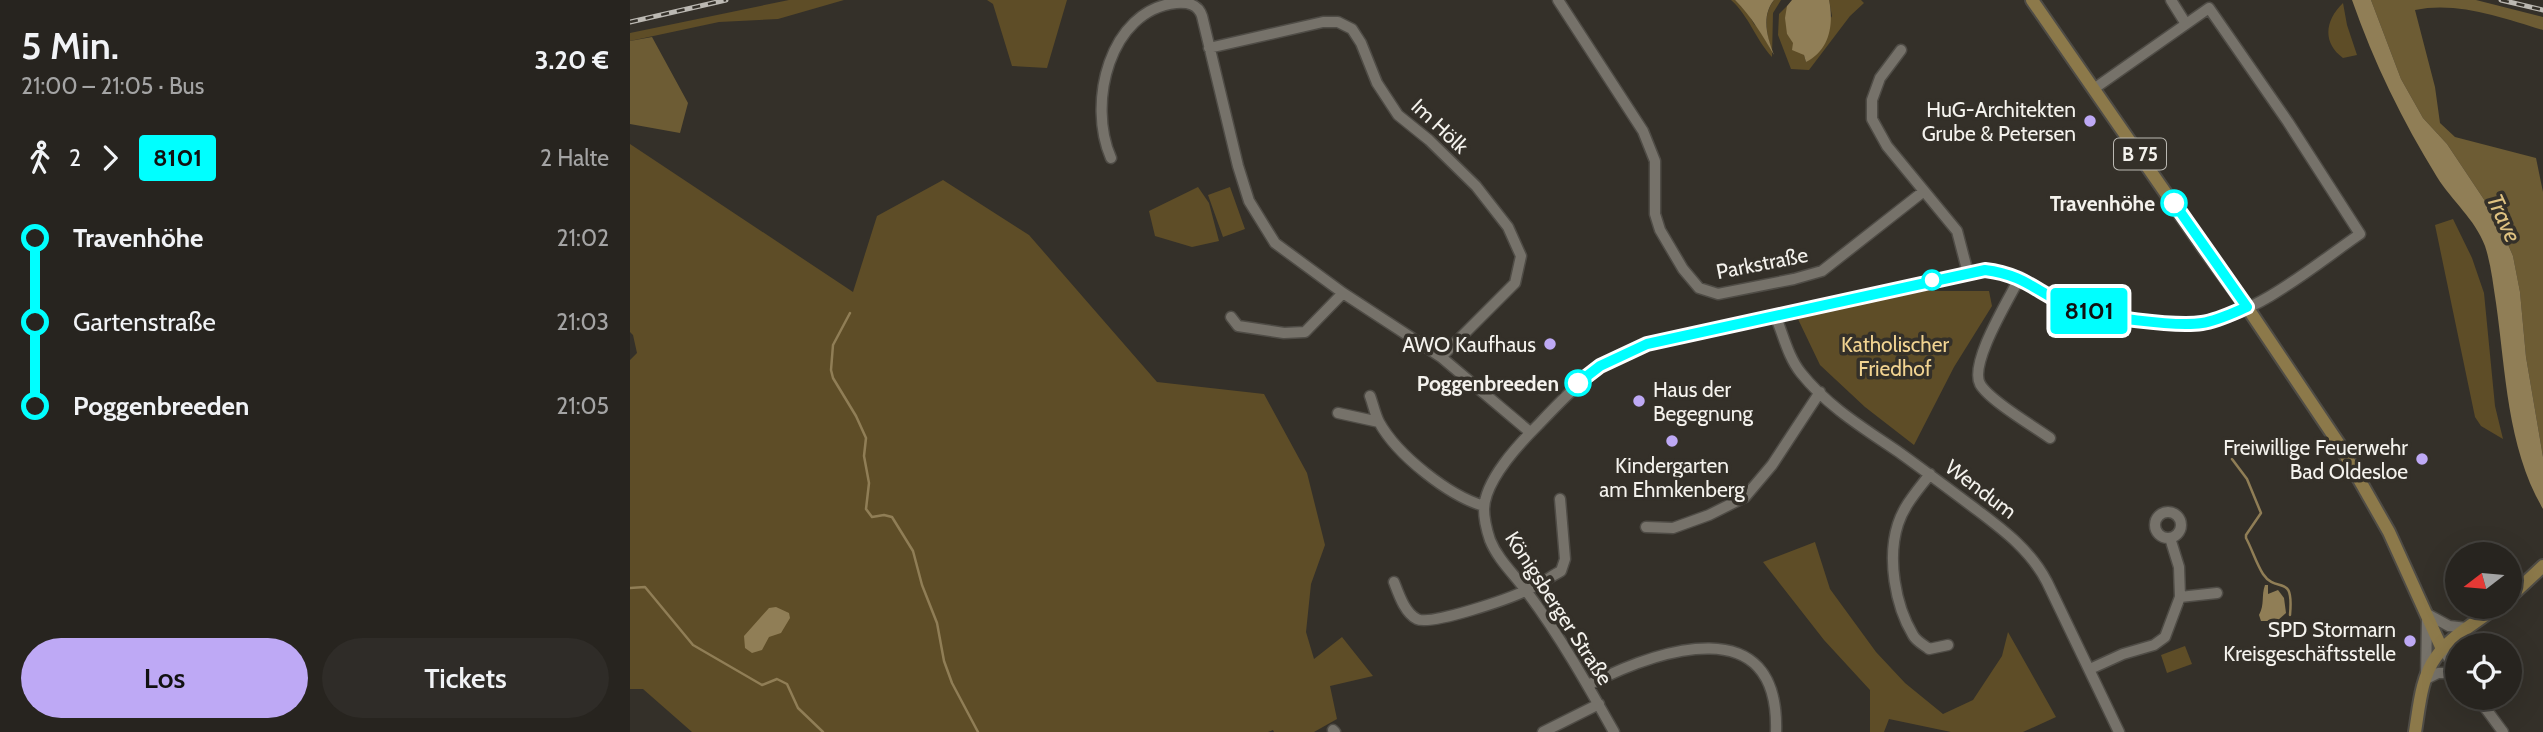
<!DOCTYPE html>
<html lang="de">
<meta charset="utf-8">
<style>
:root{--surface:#27241f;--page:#2f2c28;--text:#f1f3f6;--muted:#a4a4a4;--line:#43413d;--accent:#bea9f5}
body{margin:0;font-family:Cabin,sans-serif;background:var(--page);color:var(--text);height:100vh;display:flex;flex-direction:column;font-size:26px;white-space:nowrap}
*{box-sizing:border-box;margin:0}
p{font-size:23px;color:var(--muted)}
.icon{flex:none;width:38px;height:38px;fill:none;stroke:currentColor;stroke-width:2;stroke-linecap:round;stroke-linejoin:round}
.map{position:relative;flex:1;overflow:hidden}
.panel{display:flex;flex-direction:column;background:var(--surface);width:630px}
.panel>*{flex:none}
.badge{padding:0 14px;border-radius:5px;font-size:24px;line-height:46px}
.needle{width:46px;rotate:254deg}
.controls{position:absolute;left:1815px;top:542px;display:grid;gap:14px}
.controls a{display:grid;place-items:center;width:77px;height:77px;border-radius:50%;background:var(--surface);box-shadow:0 7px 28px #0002,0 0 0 2px var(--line);font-size:35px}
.map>.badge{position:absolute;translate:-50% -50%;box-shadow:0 0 0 4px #fff}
.legs{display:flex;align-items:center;gap:10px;height:77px;padding:0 21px;font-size:23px}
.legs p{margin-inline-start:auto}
.head{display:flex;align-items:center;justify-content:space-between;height:119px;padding:0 21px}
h1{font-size:38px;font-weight:600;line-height:52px}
.button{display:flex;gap:14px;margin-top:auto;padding:14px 21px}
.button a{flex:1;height:80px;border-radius:42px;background:var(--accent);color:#111;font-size:28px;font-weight:600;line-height:80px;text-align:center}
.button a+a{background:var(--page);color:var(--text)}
ul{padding:0 21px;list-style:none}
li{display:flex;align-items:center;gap:24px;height:84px;font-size:26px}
li i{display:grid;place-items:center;width:10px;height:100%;margin:0 9px;background:currentColor}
li i::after{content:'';width:18px;height:18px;margin:-9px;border:5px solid;border-radius:50%;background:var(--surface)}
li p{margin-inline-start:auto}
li:first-child i{background:linear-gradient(#0000 50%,currentColor 0)}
li:last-child i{background:linear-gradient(currentColor 50%,#0000 0)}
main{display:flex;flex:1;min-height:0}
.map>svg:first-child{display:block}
.green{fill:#5e4d27}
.forest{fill:#6d5c34}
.water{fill:#907e56}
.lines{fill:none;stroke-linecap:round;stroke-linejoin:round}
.stream{stroke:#907e56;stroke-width:2.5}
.minor-casing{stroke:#4f4c46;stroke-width:13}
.major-casing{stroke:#4f4c46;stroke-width:16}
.minor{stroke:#76726a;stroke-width:10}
.major{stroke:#8c794a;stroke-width:12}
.rail-casing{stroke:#bcb9b3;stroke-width:5}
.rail{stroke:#343029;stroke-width:2.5;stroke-dasharray:8;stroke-linecap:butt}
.line-1-casing{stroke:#fff;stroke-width:16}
.line-1{stroke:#0ff;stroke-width:10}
.poi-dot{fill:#bea9f5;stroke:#343029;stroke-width:2.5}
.stop-1-dot{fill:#fff;stroke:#0ff;stroke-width:3.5}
.labels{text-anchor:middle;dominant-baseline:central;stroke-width:7;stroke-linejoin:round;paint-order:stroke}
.shield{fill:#343029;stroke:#bab8b2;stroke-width:2}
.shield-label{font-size:19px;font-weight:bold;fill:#f4f2ed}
.poi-label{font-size:21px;fill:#f4f2ed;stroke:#343029;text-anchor:end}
.street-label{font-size:21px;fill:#f4f2ed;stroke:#343029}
.stop-label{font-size:21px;font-weight:bold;fill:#f4f2ed;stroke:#343029;text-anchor:end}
.park-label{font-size:21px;fill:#f1d391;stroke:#343029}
.water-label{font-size:23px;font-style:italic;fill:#dfc281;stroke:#343029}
</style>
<main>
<section class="panel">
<div class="head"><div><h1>5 Min.</h1><p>21:00 – 21:05 · Bus</p></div><b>3.20 €</b></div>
<div class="legs"><svg class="icon" aria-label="walk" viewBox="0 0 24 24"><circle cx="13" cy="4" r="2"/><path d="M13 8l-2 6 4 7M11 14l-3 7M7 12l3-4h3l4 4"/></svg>2<svg class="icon" aria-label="forward" viewBox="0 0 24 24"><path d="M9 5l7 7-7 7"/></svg><b class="badge" style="background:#0ff;color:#111">8101</b><p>2 Halte</p></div>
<ul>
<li><i style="color:#0ff"></i><b>Travenhöhe</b><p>21:02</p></li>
<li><i style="color:#0ff"></i><span>Gartenstraße</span><p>21:03</p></li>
<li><i style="color:#0ff"></i><b>Poggenbreeden</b><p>21:05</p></li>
</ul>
<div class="button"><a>Los</a><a>Tickets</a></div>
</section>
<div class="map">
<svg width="1913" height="732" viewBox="0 0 1913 732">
<rect width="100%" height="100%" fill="#343029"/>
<path class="green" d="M159,0H214L148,19L89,22L0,41V33Z
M357,0H437L417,68L382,66L363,4Z
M1101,0H1105L1119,15L1124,24L1130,29L1141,50C1137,33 1132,16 1144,0H1151L1143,13L1142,57C1126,40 1119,16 1101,0Z
M1199,0H1231L1234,3L1220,16L1179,70L1161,69L1148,35L1149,14L1157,6V34L1174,55L1176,62L1202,16Z
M1713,3L1717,25L1727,55L1713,58C1692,43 1695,20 1713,3Z
M0,144L223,292L247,216L313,180L399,235L527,382L634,394L677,473L695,545L681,584L676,632L684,659L712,637L743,676L700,686L707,719L684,732H644L643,730L638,732H62L13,689H0V360L7,353L3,335L0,332Z
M568,187L579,203L589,241L562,247L525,236L519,211Z
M600,187L615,229L593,237L578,195Z
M1823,219L1842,258L1854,293L1865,406L1873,439L1851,426L1845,417L1805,225Z
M1295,291H1359L1362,306L1324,367L1284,445L1235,407L1190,365L1167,317Z
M1185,542L1200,589L1246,652L1275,683L1313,714L1343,700L1372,656L1378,632L1426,717L1393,732H1321L1259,719L1254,732H1240V690L1194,640L1133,562Z
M1555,646L1562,664L1537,673L1531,655Z"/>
<path class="forest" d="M1741,0H1846L1913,17V30C1873,18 1827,1 1785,10L1805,87L1810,123L1825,137L1906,158L1913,192V457L1896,357L1890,292L1883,256L1867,219L1817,144L1793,118L1771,79Z
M22,37L58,103L50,133L0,124V41Z"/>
<path class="water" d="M1105,0H1144C1131,16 1137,37 1144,55C1132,35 1122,17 1105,0Z
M1162,0H1199C1204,24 1200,50 1176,62L1174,55L1162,50L1163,43L1157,34L1155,18L1157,6Z
M1722,0H1741L1771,79L1793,118L1817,144L1867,219L1883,256L1890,292L1896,357L1913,457V509C1877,447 1876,373 1866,303C1863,284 1861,264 1855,246C1845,219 1822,201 1807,177C1772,120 1744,63 1722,0Z
M1635,585H1638V594L1648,590L1654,598L1656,613L1647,621H1631L1629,615C1635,604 1631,596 1635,585Z
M146,607L159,613L160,618L151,633L139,637L132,650L122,653L115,648L114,636L139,608Z"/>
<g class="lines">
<path class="stream" d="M220,313L203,345L201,370L203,378L226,416L236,438L234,456L239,483L236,509L242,517L254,515L262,517L283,551L292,585L307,623L314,661L322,683L348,732
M1602,459L1617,479L1631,513L1616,535V538C1622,549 1626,563 1633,574C1647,595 1664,571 1660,615
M0,588L15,587L63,645L132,685L147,679L157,684L168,708L193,732"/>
<g class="minor-casing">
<path id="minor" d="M928,0L1013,131L1025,161V214L1030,230L1053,269L1069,288L1088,294L1164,279L1192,271L1294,191
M1541,0L1556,24
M579,48L693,22H708L722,29L731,43L747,83L768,115L799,140L846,186L878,227L891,256L885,283L811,357
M1271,50L1250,78L1242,100V119L1257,146L1327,231L1338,273
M481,158C457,104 479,10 546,3C558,2 568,4 572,16L608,166L619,201L645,243L713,293L811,357L900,432
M1390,277C1379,299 1339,363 1350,384C1359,400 1403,426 1420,438
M1145,315C1153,334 1158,357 1171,373C1198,407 1235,429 1270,453C1295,471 1319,489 1343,507C1372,529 1400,549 1417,582L1489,732
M601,317L608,326L654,333L675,332L713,293
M740,396C743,404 745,414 749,422C767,455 819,496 854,506
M708,413L749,422
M1300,474C1288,490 1274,505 1268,524C1257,558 1265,605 1283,635C1286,641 1294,645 1299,649L1318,645
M1525 525a13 13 0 1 1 26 0a13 13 0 1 1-26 0Z
M1016,527L1043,528L1079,515L1115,497L1142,465L1190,392
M764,582C769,595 775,613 787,619C801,626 881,598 897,590C909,585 920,577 931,571L935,559L930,499
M1550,597L1587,593
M1797,614L1819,626L1837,628
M1797,621L1796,679L1808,673H1827
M1812,649L1827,669
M1460,669L1493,654L1524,645L1535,637L1550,597L1549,567L1540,538
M958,685C1027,650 1150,607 1146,732
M1848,698L1873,732
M703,730L705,732
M913,732L969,704
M984,732C957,684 930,636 897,592C885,575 868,560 860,540C857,531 854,518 854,509C855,480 888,445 908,425C944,387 966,363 1017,344L1355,270C1368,272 1380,273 1391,279C1410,288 1427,303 1447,309C1475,317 1546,328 1574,323C1632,311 1682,267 1730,234L1658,122L1579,8L1465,88"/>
</g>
<g class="major-casing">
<path id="major" d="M1402,0L1573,247L1617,307L1709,444L1759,532L1812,649
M1880,597L1913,566
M1785,732C1789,708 1791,677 1806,657C1821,636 1846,623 1866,607"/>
</g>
<use href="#minor" class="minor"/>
<use href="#major" class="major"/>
<g class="rail-casing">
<path id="rail" d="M1871,0L1913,10
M0,22L96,0"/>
</g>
<use href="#rail" class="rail"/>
</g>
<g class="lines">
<g class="line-1-casing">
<path id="line-1" d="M948,383L970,366L1017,344L1355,270C1397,275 1409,295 1444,308C1468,317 1546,327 1572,323C1587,321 1603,313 1617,307L1544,203"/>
</g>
<use href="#line-1" class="line-1"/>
</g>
<g class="poi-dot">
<circle cx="1460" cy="121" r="7"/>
<circle cx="920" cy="344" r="7"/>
<circle cx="1009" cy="401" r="7"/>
<circle cx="1042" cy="441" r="7"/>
<circle cx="1792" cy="459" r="7"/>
<circle cx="1780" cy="641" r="7"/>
</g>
<g class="stop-1-dot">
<circle cx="1544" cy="203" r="12"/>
<circle cx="1302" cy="280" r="9"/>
<circle cx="948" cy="383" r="12"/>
</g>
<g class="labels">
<rect class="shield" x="1484" y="138.5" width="52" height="31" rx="5"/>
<g class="shield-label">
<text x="1510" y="154">B 75</text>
</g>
<g class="poi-label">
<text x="1446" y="109">HuG-Architekten<tspan x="1446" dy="24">Grube &amp; Petersen</tspan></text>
<text x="906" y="344">AWO Kaufhaus</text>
<text x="1023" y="389" text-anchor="start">Haus der<tspan x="1023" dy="24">Begegnung</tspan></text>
<text x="1778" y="447">Freiwillige Feuerwehr<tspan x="1778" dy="24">Bad Oldesloe</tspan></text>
<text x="1042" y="465" text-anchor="middle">Kindergarten<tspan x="1042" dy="24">am Ehmkenberg</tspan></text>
<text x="1766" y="629">SPD Stormarn<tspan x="1766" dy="24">Kreisgeschäftsstelle</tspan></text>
</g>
<g class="street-label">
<text transform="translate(810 126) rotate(43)">Im Hölk</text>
<text transform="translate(1132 263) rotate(-11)">Parkstraße</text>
<text transform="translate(1351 489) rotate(37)">Wendum</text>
<text transform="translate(929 608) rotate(57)">Königsberger Straße</text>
</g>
<g class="stop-label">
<text x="1525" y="203">Travenhöhe</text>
<text x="929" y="383">Poggenbreeden</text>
</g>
<g class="park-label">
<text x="1265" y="344">Katholischer<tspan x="1265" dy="24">Friedhof</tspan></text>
</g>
<g class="water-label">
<text transform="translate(1874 218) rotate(65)">Trave</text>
</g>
</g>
</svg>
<div class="controls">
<a><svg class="needle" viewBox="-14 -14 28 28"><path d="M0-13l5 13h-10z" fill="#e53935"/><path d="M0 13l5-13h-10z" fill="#a4a4a4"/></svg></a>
<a><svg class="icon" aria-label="locate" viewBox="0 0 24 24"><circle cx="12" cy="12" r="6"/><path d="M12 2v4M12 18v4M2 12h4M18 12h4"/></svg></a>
</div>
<b class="badge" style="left:1459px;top:311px;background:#0ff;color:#111">8101</b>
</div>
</main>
